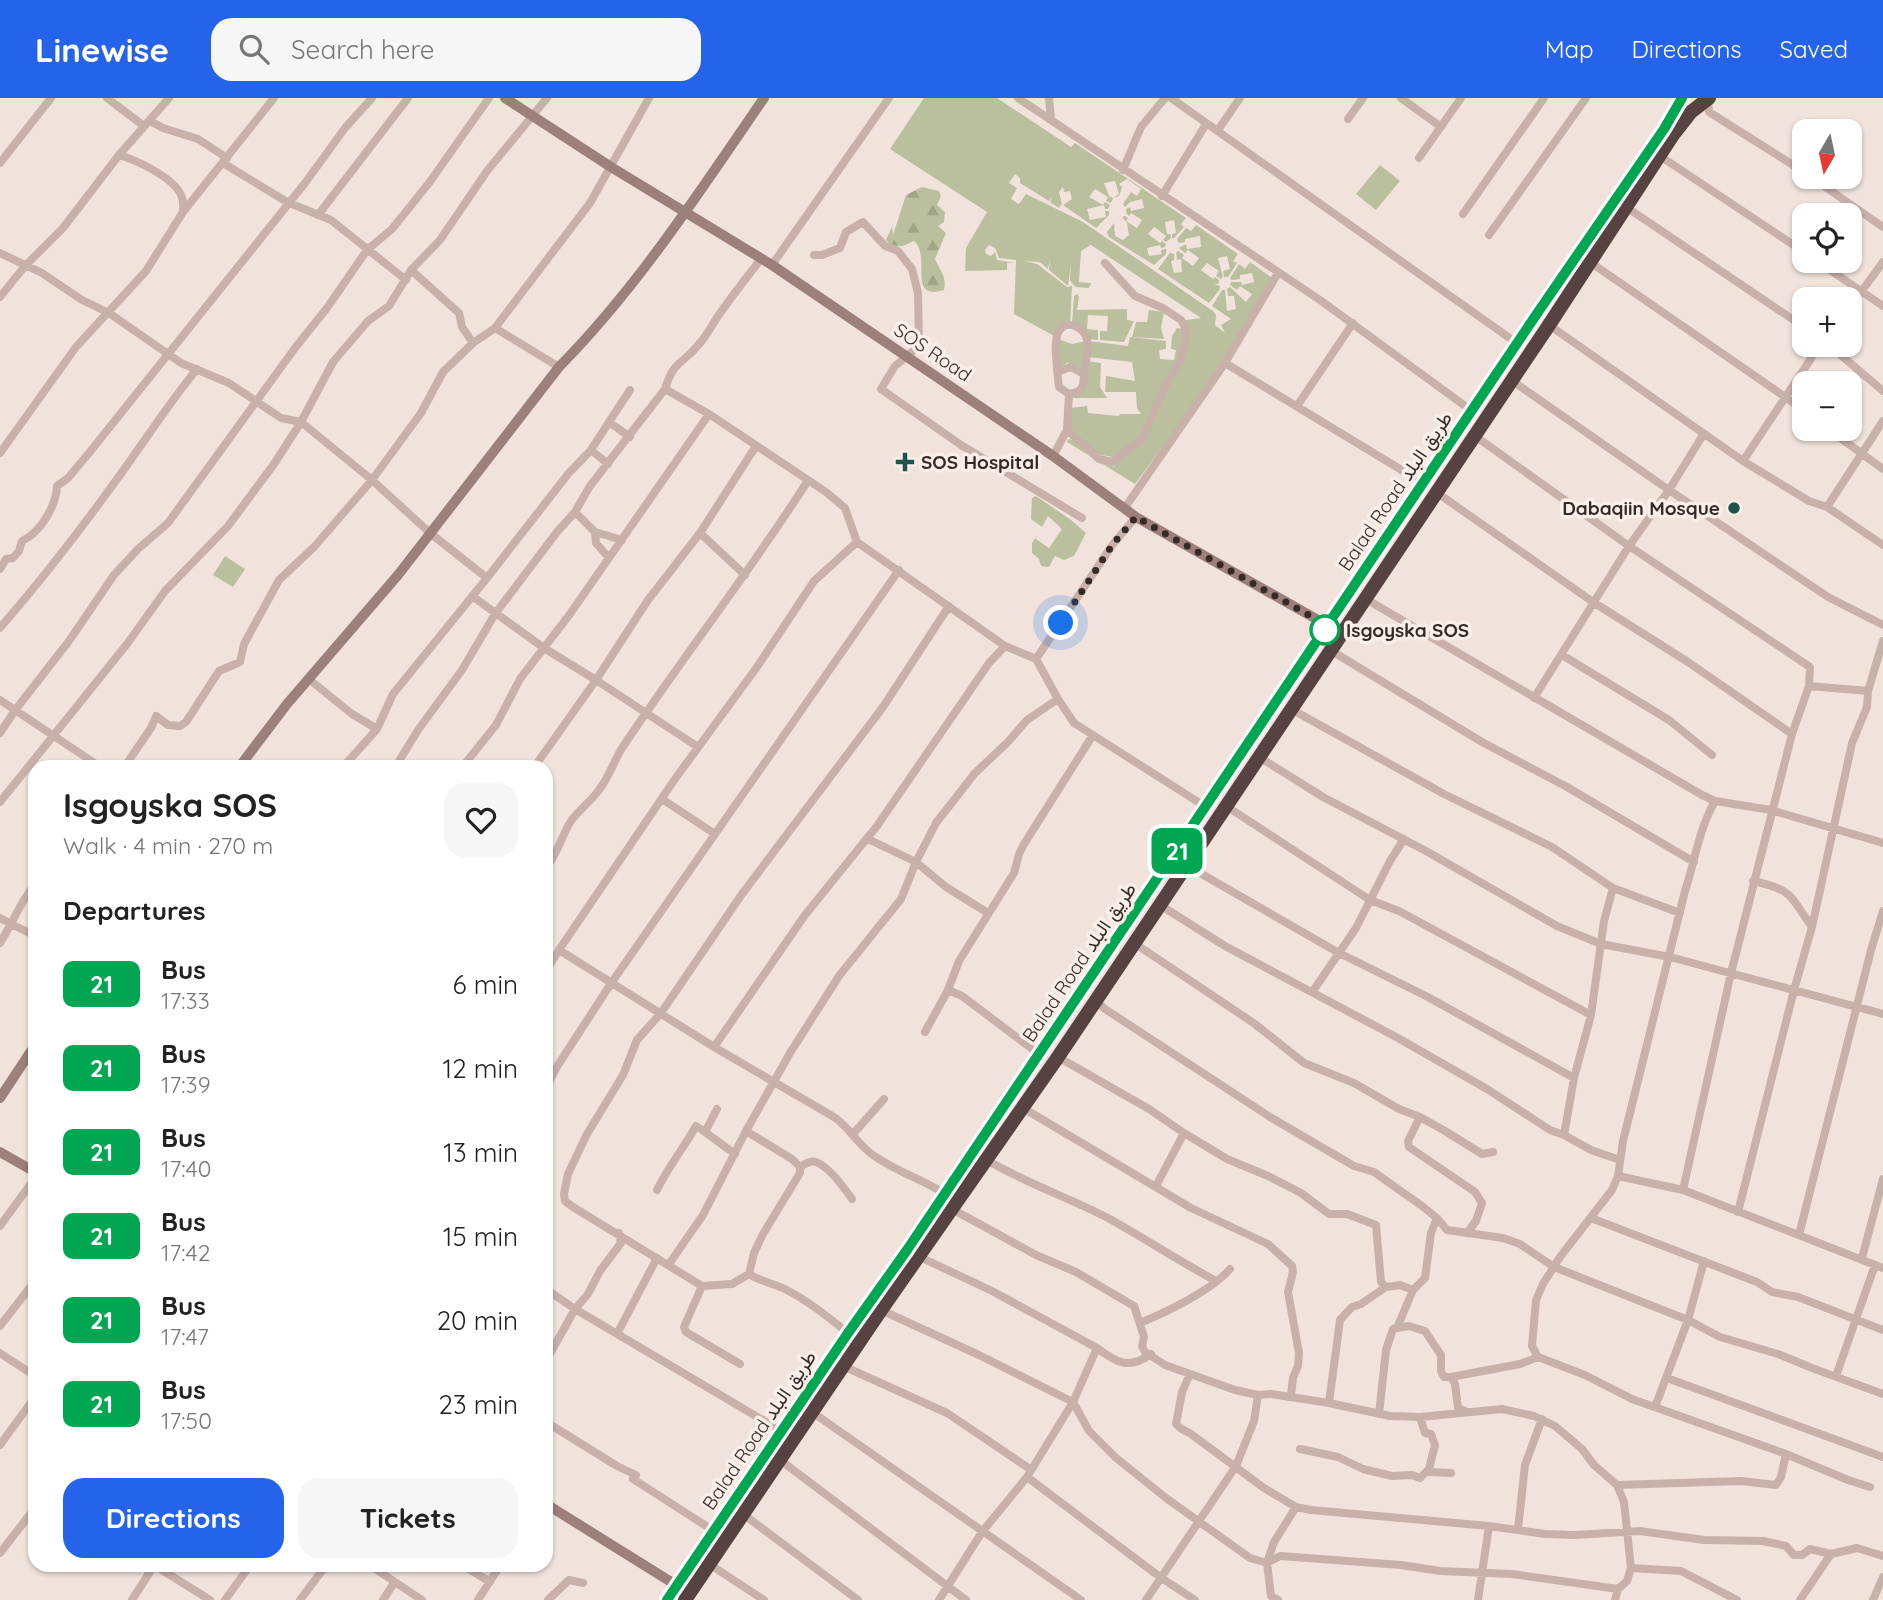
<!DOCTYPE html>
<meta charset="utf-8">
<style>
:root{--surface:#fff;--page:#f6f6f6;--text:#222;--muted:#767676;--accent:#2563eb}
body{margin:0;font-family:Quicksand,Vazirmatn,sans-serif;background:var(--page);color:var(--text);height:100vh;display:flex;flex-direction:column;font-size:26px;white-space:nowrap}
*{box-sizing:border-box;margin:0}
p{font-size:23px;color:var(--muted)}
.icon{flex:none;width:38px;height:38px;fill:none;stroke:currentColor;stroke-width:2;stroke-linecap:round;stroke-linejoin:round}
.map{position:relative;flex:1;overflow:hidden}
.details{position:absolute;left:28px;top:662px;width:525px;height:812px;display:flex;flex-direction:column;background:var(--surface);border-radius:21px;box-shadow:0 2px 5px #0004}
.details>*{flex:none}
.badge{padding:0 14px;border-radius:10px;font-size:24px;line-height:46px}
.needle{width:46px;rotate:189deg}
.controls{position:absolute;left:1792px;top:21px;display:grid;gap:14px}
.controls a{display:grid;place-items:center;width:70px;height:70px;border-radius:14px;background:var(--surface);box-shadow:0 2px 5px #0004;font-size:35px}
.you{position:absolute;width:35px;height:35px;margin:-18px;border:5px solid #fff;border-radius:50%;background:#1a73e8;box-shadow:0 0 0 10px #1a73e833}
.map>.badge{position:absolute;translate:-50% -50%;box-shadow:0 0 0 4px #fff}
h2{padding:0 35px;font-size:26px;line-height:63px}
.round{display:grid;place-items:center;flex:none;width:74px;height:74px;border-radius:21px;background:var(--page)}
.headline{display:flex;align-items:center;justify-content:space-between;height:119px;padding:0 35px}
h1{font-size:33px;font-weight:700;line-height:52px}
.primary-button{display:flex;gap:14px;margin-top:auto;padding:14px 35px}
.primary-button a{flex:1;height:80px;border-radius:21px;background:var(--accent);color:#fff;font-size:28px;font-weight:700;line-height:80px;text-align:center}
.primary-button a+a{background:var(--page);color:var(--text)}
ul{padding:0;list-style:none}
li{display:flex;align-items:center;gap:21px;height:84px;padding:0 35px}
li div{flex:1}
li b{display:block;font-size:26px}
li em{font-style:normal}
li .badge{min-width:77px;font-weight:700;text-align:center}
header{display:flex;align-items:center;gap:42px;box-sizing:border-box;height:98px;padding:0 35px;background:var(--accent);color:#fff}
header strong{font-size:33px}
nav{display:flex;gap:38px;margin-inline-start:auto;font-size:24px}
.search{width:490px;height:63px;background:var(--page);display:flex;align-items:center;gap:18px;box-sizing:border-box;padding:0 24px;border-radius:21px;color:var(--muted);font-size:26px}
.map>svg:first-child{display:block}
.green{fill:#babf9d}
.forest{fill:url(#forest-firs)}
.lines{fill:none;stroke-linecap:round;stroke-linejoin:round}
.street{stroke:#c8b1a9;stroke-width:8}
.secondary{stroke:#9c807a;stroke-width:10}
.highway{stroke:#564240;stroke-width:14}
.line-casing{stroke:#fff;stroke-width:16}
.line{stroke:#00a651;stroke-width:10}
.walk{stroke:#362a28;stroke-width:7;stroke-dasharray:0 12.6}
.poi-dot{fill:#20554e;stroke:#f9eee8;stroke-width:2.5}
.stop-dot{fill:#fff;stroke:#00a651;stroke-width:3.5}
.labels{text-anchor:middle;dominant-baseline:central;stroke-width:7;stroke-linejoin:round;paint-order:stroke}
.street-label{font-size:19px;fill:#362a28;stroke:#f9eee8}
.poi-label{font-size:19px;font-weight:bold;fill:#362a28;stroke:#f9eee8;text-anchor:start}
.stop-label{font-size:19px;font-weight:bold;fill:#362a28;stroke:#f9eee8;text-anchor:start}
</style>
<header>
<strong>Linewise</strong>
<div class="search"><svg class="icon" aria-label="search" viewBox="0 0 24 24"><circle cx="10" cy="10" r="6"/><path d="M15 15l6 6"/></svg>Search here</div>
<nav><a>Map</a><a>Directions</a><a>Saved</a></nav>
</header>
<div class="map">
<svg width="1883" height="1502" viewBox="0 0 1883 1502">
<defs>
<pattern id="forest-firs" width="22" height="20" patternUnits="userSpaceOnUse" patternTransform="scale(1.75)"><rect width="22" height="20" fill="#babf9d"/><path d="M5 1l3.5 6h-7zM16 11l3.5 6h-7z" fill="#a0a487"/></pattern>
</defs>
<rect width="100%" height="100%" fill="#f1e3dc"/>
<path class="green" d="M924,0H997L1071,49L1075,45L1186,120L1181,126L1184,129L1174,140H1172V136L1176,135L1174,122L1165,124L1167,136H1170L1171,140L1166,144L1163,142L1166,138L1154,129L1148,136L1160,145L1162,143L1166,146L1165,149L1161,150L1160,147L1147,150L1149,158L1162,156L1161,152L1166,151V156L1154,167L1109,139L1107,134L1114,125L1115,138L1123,142L1129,137L1127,125L1122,119L1125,118L1128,120L1126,123L1137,130L1142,122L1131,115L1129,118L1126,115V111L1130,109L1131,113L1144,110L1142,101L1130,104L1125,109L1123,106L1131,94L1137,98L1141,91L1127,81L1119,86L1122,89L1119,98L1113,100L1119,96L1115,83L1104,85L1109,98L1113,100L1111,105L1106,103L1108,99L1095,91L1089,99L1103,107L1105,104L1110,107L1108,111H1105L1104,107L1087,111L1090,122L1106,119L1105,113H1109V117L1096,130L1063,107L1072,101L1070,93L1064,94L1063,89L1059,94L1062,106L1059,110L1050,104L1053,97L1049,103L1020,85V80L1015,76L1009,85L1017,90L1011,101L1019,106L1026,96L1083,124L1213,213L1216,217L1215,227L1225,235L1221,227L1231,221L1212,208L1222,192H1225L1227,213L1236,211L1234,198H1228L1227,191L1230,189L1246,204L1252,196L1240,188L1237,192L1230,187L1231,184H1241L1242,187L1254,184L1252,175L1240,177V181L1231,182L1230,180L1239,166L1245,171L1250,164L1275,182L1239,245L1135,386L1067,344L1068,341L1073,342L1101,365L1115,369L1110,361L1113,359L1101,357L1068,335L1070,310L1087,308L1088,315L1119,318L1120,316H1141L1137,310L1136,294H1105L1106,278L1135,283L1132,264L1088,259V243L1128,248L1130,239L1166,243V251L1159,252L1160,261L1174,262L1176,252L1171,251L1172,238L1177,230L1185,231L1186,222L1201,220L1091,147L1081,153L1079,184L1091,185L1089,190L1076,189L1070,183L1071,166L1068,188L1049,172L1050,161L1048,171L1040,164L1024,163L1037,166L1067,189L1072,188L1070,227L1056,239L1014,216L1016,162L999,160L995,150L989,147L985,152L986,156L991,158L995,154L997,162L1015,165H1007V172L965,173L966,150L987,114L890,51Z
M1380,67L1400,83L1376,112L1356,96Z
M1196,127L1238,156L1233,163L1237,165L1228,179H1224L1223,173L1230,171L1227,158L1218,160L1223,179L1221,181L1216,178L1219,173L1207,165L1201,172L1213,181L1215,179L1219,182V185L1214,187H1219L1220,191L1209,205L1158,171L1170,155L1174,156V162L1171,163L1174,175L1182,174L1181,161L1177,162L1176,155L1178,153L1184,157L1182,160L1193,168L1199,160L1188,152L1185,155L1179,150L1186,146L1187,151L1201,149L1200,138L1185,141V144L1179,145L1177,141L1186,130L1191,133Z
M1077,196L1079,199L1077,212L1127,211V222L1134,223L1124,244L1100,242V233H1107L1108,218L1088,217L1087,231L1098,232V242L1088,241L1072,226L1074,198Z
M1149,212L1164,214L1161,230L1164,241L1132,239L1136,224H1147Z
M1058,241L1072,246L1086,243L1081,271L1078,268L1067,265L1057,272Z
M1087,263L1101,265L1100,289L1107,300H1072L1079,295Z
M1036,398L1071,422L1086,435L1074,458L1064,462L1055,458L1049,469L1041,468L1039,461L1032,455V445L1036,439V441L1049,450L1062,431L1048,418L1042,429L1031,421L1032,400Z
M225,458L245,471L233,489L213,477Z"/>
<path class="forest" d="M922,89L939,93L941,98L937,107L945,114L944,124L938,128L946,135L935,161C940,173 947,178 944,192C906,203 932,159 914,143L903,148H891L886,142L892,129L893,137L906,97Z"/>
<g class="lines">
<path class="street" d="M107,0L144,28
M1018,0L1320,202L1472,313
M1049,0L1051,21
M1171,0L1518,246
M1401,0L1441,29
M1708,1L1709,14L1804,74
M1348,21L1363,0
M150,23L163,30L198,41L227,60
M1218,32L1240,0
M119,57C136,62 173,79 181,97C184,102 183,109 183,114
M1660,58L1804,154
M1419,60L1461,0
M0,65L51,0
M223,65L287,104L331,122L406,182
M1123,72L1141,29L1165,0
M1811,79L1883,129
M1162,98L1206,26
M1626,109L1804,229
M1463,116L1544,0
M318,117L408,0
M1489,137L1586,0
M0,155L42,175L82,202L109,215L181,265L229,285L281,320L301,324L372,382L430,435L487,480L393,596L377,631L344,668
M814,157H822L840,150L846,134L863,124L885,148L898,153L912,171L918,195L919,248L895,268L881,291L961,347L1082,420
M1817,163L1883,208
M1590,164L1804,312
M772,167L889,0
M411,172L459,215L462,229L473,245L495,230L559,269
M0,199L25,168L63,130L119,57L169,0
M1850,209L1883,164
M1549,227L1743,363L1809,403L1827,409L1883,447
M495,230L590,105L649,0
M1829,247L1883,293
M1225,265L1423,385
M1071,269L1084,276L1083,288L1078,294L1069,296L1059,289L1057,272L1060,273Z
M1057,272C1057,261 1053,243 1059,233C1067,220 1086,230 1087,243C1089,253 1085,266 1084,276
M1511,282L1669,392L1828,499L1883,527
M665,291L709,316L826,394L845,410L857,444L1005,548L1036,561L1058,601L1074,625L1206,709
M1297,308L1353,225
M609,324L630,292
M1828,331L1883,371
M1067,332L1099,361L1112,364L1142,341L1165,288L1180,263L1185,247L1186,231L1181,222L1163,210L1135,198L1105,165
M1475,338L1629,448L1810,569L1809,588L1792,636L1731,875L1683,1092L1883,1170
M0,355L76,249L146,173L183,114L274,0
M1053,358L1067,332L1069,296
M1743,363L1820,247
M608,366L591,352L609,324L630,339
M1436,394L1593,504L1688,564L1792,636
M1827,409L1883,323
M1124,411L1225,265L1278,175
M575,414L595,434L596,445L609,460
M595,434L622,442
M700,435L745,477
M857,444L814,483L757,569L675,681L559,852L714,949L834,1019C850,1030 857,1046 873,1057C895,1073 922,1081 945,1096
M0,471L6,461L13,460L19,453L22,443C41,434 56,408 57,388L68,380L89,355L305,85L345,30L372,0
M487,480L568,376L591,352
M472,498L544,550L596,582L648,502L700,435L756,348
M1364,500L1702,697L1715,703L1771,712L1883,745
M0,530C38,486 75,439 109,392C139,352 165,310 197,271
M1330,552L1482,644L1567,689L1694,764
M1562,557L1669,622L1712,657
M1036,561L1113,446L1136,419
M310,582L352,616L377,631
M1809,588L1868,593
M1534,600L1629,448L1669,392L1703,337
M0,602L99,668
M1291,611L1444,696L1552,749L1613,790L1680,815
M0,635L16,611L69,543L114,477L138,451L168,425L295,250L327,210L367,152L392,131L429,85L489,0
M1259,659L1323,699L1426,753L1557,828L1601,846L1670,859L1883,916
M125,668L151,630L156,618L168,627L180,628L186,624L219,573L240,564L244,546L279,482L314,449L372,382L421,315L443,274L473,245
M396,668L418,632L462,572L495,516L557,434L575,414L590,388L665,291C674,261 683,267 700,245C707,237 712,227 718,218C732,198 746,180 761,161
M463,668L496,627L520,581L570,516L709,316
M535,668L596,582L698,649
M662,701L715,736
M1715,703C1699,731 1695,762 1685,793L1623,1043L1618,1078L1612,1092L1560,1159L1543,1186L1536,1202L1532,1248L1538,1259L1585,1277L1632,1301L1786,1356L1848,1382L1870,1389
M0,704L127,546L165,493L228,428L274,366L301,324L333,264L368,223L389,208L411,172L440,142L487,73L547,0
M1226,708L1370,802L1399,813L1591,917
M1186,767L1339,855L1426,898L1574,980
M546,770C558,755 561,739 571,723C579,712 591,703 599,692C609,679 614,663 622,650C682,560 749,475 807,384
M1753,783C1794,792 1789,797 1812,829
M1160,807L1225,848L1398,940L1487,991L1550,1032L1564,1037L1591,1052L1620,1062
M988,815L946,789L916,764L936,725L975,675L1007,645L1027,622L1058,601
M0,820L35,838
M0,845C13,825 20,804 35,786
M1134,845L1255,926L1304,965L1354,985L1399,1011L1420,1019L1445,1033L1482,1056L1493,1054
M546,873L559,852
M948,892L962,898L1039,956
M1313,893L1356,830L1390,763L1404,741
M1096,903L1105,911L1270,1019L1354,1068L1374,1074L1422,1108L1437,1120L1447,1132L1503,1140L1520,1146L1554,1169L1688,1222L1720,1239L1778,1256L1812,1270L1883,1296
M925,934L948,892L959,863L1014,775L1019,756L1024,746L1093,637
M714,949L805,817L877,728L989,565L1005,548
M1058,959L1149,1011L1184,1035L1227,1061L1268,1078L1301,1095L1329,1116H1347L1376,1127L1381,1184L1386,1189L1400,1187L1413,1192
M546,990L558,967L612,884L899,472
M1023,1010L1191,1110L1268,1146L1292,1168L1293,1174L1288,1194L1299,1255L1298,1268L1293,1280L1291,1297L1288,1299
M1420,1019L1408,1043L1409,1049L1475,1094L1482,1105L1476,1123L1467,1135
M746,1033L792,1061L800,1069V1075L763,1136L754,1155L749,1176
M705,1034L735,1056
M853,1036L884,1001
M1564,1037L1574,980L1591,917L1604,823L1613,790
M985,1061C1025,1085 1068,1099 1108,1120C1144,1140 1179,1163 1216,1183
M800,1069C805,1066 810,1062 816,1064C828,1068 845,1091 852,1101
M1618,1078L1683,1092
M1156,1088L1184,1035
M657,1092C668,1069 683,1051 696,1028L705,1034L717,1011
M952,1111L1036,1157L1076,1174L1134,1208L1144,1239L1142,1248L1145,1254L1165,1267L1235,1292L1258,1297L1271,1296L1329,1305L1390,1318L1420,1319L1502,1311L1534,1318L1555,1328L1582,1351L1594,1367L1617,1387L1624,1404L1631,1470L1627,1483L1618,1491L1615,1502
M1738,1114L1794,892L1812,829L1852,645L1867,609L1868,593L1883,543
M1591,1120L1757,1184L1772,1194L1798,1199L1883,1232
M0,1128L35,1080
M1799,1137L1871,852L1883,813
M920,1159L992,1193L1097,1250C1117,1265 1129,1272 1151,1256
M1862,1160L1883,1081
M669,1166L703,1117L746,1033L790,955L839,878L901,801L916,764L868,741
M702,1188L684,1229L686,1234L740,1266
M546,1191L575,1211L781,1333
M881,1212L979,1257L1073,1304L1097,1250
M1140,1225C1167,1214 1212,1192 1230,1171
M0,1228L35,1183
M1397,1230L1409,1228L1425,1233L1441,1257V1273L1444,1279H1451L1455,1286L1458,1310L1465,1313
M848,1235C827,1218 808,1203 785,1191C775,1186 757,1182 749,1176L732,1186L702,1188L573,1109L565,1103L564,1096L568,1076L587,1036L623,977L637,942L661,915L742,796L883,609L949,508
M617,1236L657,1160
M0,1255L35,1278
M546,1263L575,1211L588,1196L600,1173L621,1145L619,1135
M843,1268L947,1315L1030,1371
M1190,1276L1182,1294L1176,1326L1180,1330L1191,1336L1264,1390L1296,1409L1311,1412L1489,1428L1545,1436L1575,1437L1640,1433L1704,1442L1763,1443L1786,1448L1794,1457H1802L1810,1451L1831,1456
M1836,1278L1875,1167
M1451,1279L1520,1266L1538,1259
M1667,1280L1883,1359
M1329,1305L1340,1222L1352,1209L1361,1206L1386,1189
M1655,1309L1688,1222L1704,1163
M812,1314L1081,1502
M1379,1316L1386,1252L1393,1231L1397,1230L1413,1192L1425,1180L1431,1135L1437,1120
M546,1324L617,1368L636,1377L633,1381L714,1433
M0,1347L35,1299
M1300,1351L1338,1359L1363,1371L1392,1378L1412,1377L1420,1380L1429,1371L1435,1347L1431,1336L1425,1335L1420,1319
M780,1362L966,1502
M1428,1374L1451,1375
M1027,1379L1160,1479L1195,1502
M1617,1387L1741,1383L1776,1387L1781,1379L1786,1356
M743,1416L858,1502
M1518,1431L1525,1367L1542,1321
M0,1455L35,1410
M368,1466L422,1502
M461,1466L490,1484
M709,1466L764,1502
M154,1467L210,1502
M1631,1470L1681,1473L1737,1502
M132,1502L155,1466
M225,1502L251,1466
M300,1502L327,1466
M383,1502L394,1485
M478,1502L501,1466
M548,1502L569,1482L583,1485
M939,1502L982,1434L1027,1379L1073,1304L1089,1333L1115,1359L1166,1400L1250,1460L1267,1465L1280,1458L1401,1467L1440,1473L1512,1476L1618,1491
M1146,1502L1236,1368L1254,1323L1258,1297
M1278,1502L1271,1498L1267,1465L1274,1444L1296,1409
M1478,1502L1489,1428
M1800,1502L1831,1456L1857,1450L1883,1458
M1873,1502L1883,1479"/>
<path class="secondary" d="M505,0L611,69L772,167L1053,358L1136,419L1341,535
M240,668L287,606L398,477L559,269C638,189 700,93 764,0
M0,1000L35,947
M0,1054L35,1074
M546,1406L676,1487"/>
<path class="highway" d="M667,1502L848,1235L907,1152L1536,217L1664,31L1682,0
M685,1502L881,1212L1058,959L1549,227L1673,37L1691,14L1709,0"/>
</g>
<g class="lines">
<g class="line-casing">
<path id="line" d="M667,1502L848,1235L907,1152L1536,217L1664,31L1682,0"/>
</g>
<use href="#line" class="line"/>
<path class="walk" d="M1061,525L1113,446L1136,419L1328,528L1325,532"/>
</g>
<g class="poi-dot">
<path d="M901.5 353.5h7v7h7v7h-7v7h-7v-7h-7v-7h7z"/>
<circle cx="1734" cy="410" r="7"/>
</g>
<circle class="stop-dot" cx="1325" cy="532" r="14"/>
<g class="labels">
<g class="street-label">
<text transform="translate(933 254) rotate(34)">SOS Road</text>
<text transform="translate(1395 393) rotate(-56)">Balad Road طريق البلد</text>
<text transform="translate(1079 864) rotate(-56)">Balad Road طريق البلد</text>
<text transform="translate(759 1332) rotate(-56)">Balad Road طريق البلد</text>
</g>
<g class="poi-label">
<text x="921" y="364">SOS Hospital</text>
<text x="1720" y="410" text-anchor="end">Dabaqiin Mosque</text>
</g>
<g class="stop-label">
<text x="1346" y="532">Isgoyska SOS</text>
</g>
</g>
</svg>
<div class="controls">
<a><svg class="needle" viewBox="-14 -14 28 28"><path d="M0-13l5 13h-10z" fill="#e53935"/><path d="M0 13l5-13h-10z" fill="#767676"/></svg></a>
<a><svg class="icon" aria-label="locate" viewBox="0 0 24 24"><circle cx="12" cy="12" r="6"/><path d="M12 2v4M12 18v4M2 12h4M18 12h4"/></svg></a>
<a>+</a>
<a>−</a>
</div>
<div class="you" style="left:1061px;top:525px"></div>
<b class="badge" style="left:1177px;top:753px;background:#00a651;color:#fff">21</b>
<section class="details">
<div class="headline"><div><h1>Isgoyska SOS</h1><p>Walk · 4 min · 270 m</p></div><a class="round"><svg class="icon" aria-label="heart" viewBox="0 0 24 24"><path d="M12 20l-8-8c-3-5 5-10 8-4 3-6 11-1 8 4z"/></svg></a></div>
<h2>Departures</h2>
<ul>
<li><span class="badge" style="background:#00a651;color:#fff">21</span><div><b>Bus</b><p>17:33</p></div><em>6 min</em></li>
<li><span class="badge" style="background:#00a651;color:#fff">21</span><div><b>Bus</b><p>17:39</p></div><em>12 min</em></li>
<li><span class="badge" style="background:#00a651;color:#fff">21</span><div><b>Bus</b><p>17:40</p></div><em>13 min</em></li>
<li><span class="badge" style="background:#00a651;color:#fff">21</span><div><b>Bus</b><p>17:42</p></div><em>15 min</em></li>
<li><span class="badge" style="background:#00a651;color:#fff">21</span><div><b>Bus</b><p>17:47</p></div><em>20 min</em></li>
<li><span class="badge" style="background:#00a651;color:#fff">21</span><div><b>Bus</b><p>17:50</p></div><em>23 min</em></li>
</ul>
<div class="primary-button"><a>Directions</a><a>Tickets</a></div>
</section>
</div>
